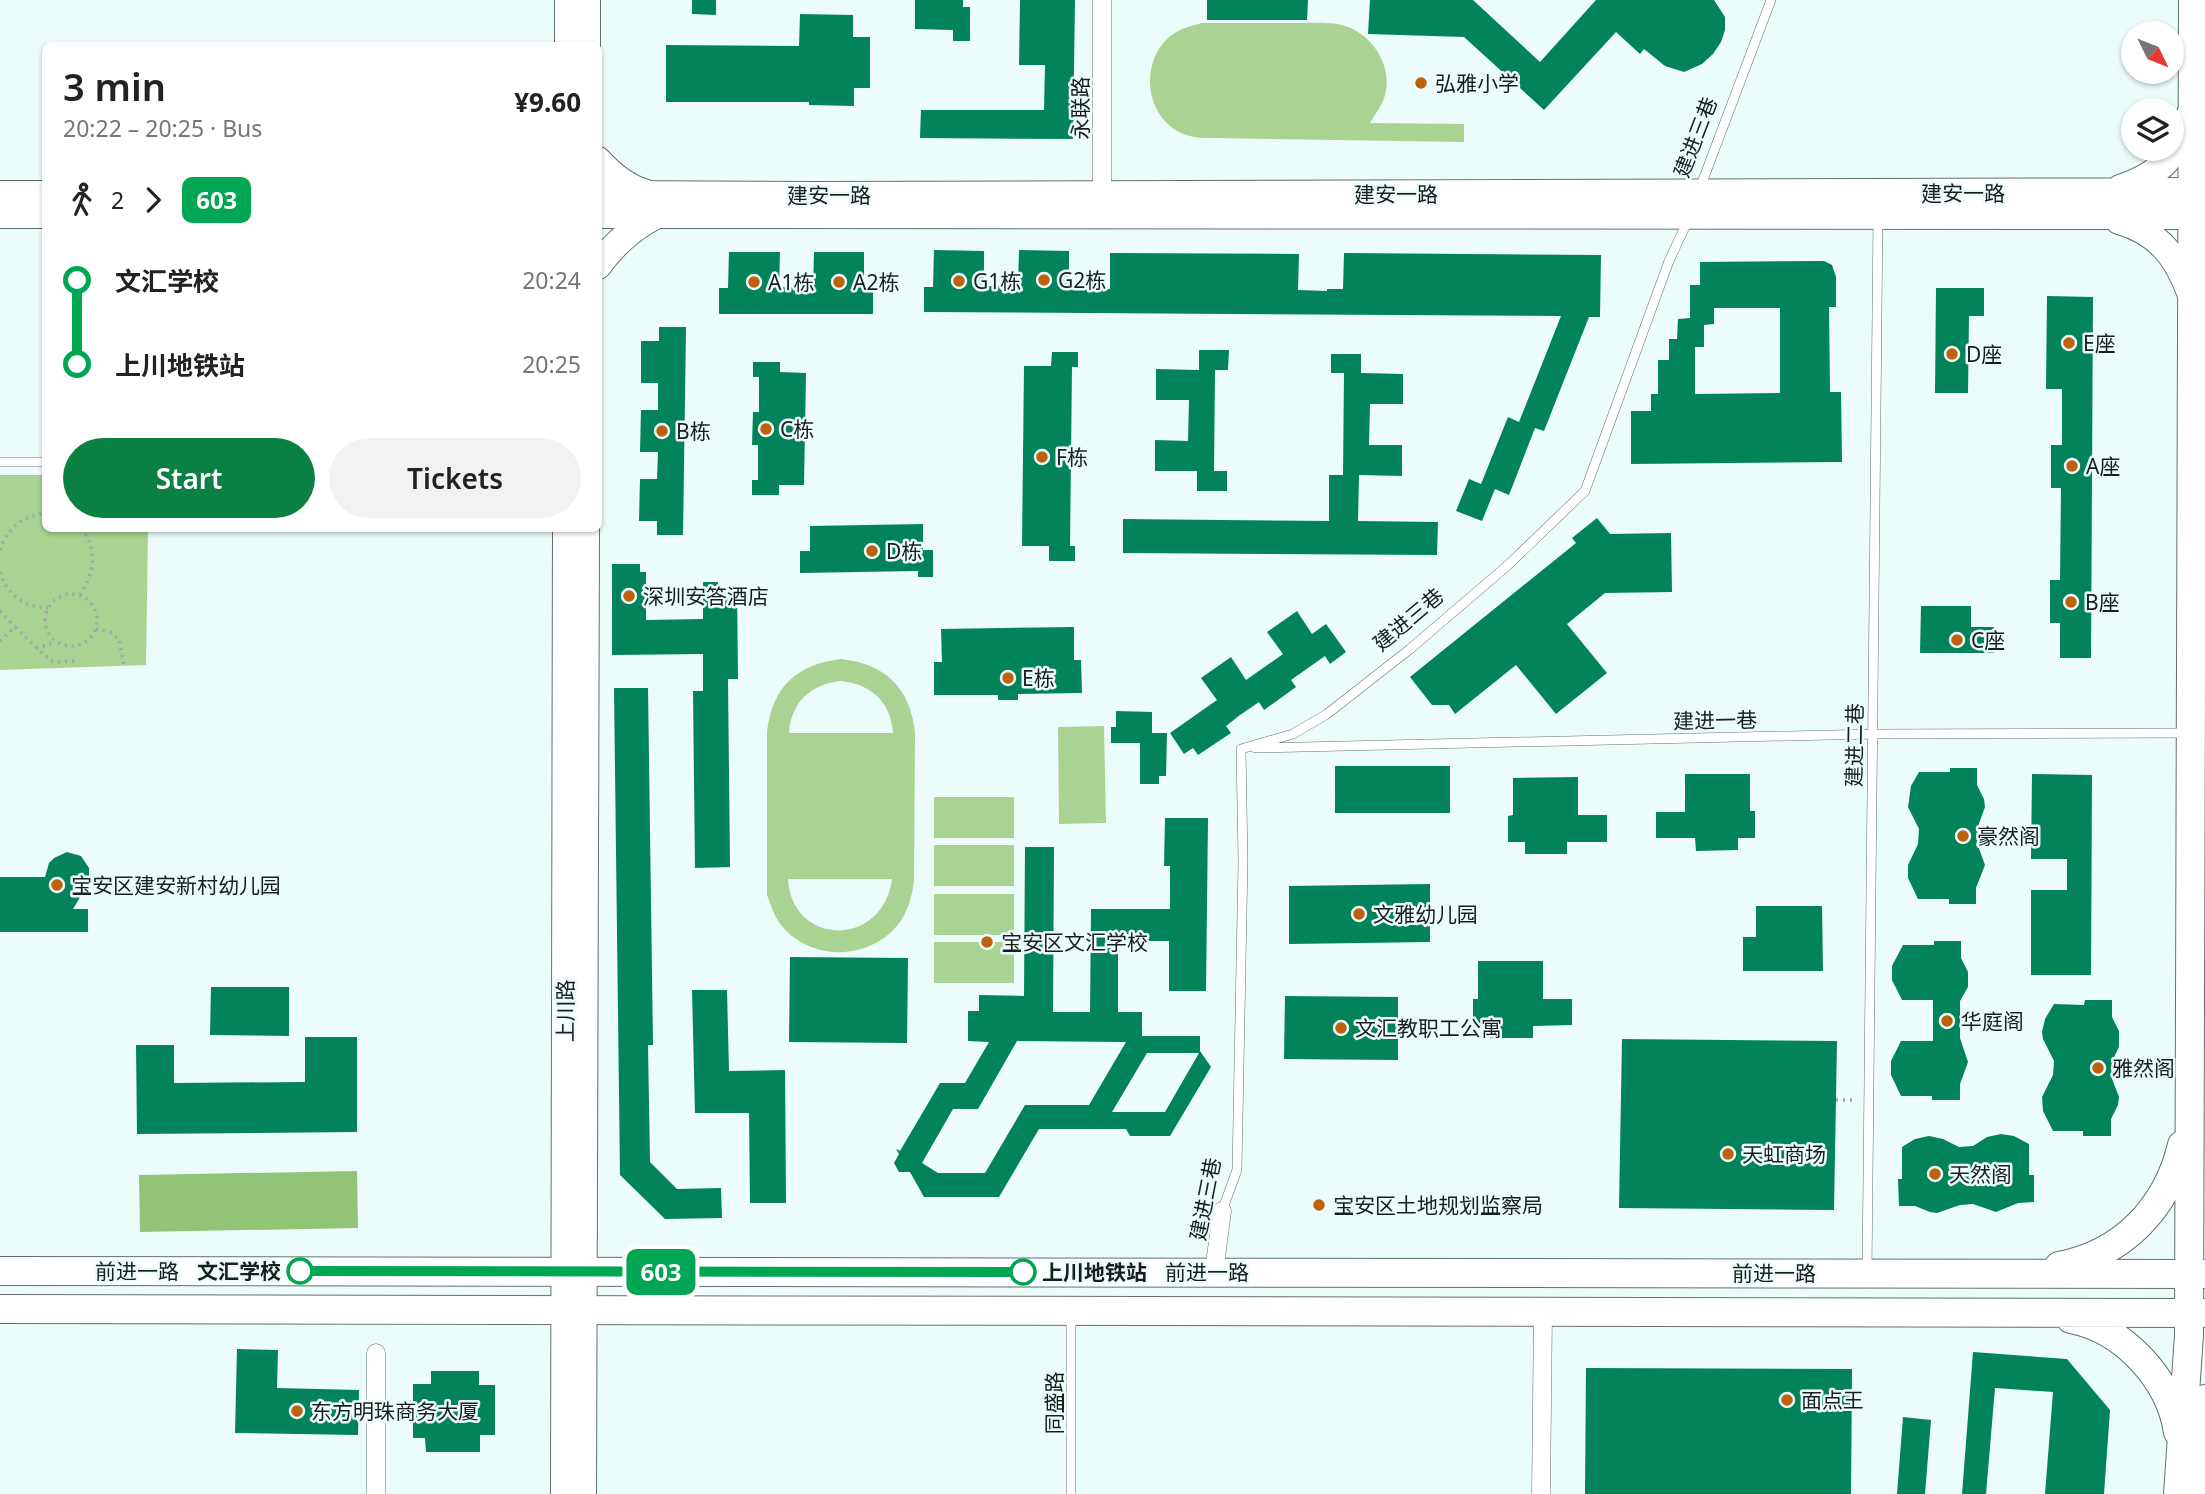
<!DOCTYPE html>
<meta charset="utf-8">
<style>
:root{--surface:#fff;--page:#f2f2f2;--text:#222;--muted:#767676;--accent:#0b8043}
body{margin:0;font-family:"Noto Sans","Noto Sans SC",sans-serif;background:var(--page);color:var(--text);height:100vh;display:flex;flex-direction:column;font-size:26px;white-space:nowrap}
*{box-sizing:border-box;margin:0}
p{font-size:23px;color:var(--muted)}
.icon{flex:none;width:38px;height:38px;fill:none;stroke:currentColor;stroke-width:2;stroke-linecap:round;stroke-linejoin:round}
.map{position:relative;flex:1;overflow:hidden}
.drawer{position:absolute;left:42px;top:42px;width:560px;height:490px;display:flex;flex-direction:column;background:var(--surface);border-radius:10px;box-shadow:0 2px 5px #0004}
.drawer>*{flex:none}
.badge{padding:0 14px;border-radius:10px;font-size:24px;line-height:46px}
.needle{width:46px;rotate:133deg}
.tools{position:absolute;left:2121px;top:21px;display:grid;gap:14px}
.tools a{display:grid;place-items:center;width:63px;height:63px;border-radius:50%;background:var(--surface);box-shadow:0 2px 5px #0004;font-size:35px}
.map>.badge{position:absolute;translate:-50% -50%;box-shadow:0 0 0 4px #fff}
.legs{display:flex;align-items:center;gap:10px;height:77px;padding:0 21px;font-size:23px}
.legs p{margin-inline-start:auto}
.headline{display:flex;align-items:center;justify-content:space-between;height:119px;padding:0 21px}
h1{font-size:38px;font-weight:600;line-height:52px}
.button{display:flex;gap:14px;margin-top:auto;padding:14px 21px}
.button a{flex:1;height:80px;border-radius:42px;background:var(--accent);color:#fff;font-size:28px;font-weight:600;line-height:80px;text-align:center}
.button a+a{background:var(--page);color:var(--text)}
ul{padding:0 21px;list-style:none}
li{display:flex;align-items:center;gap:24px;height:84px;font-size:26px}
li i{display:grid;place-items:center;width:10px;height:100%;margin:0 9px;background:currentColor}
li i::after{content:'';width:18px;height:18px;margin:-9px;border:5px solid;border-radius:50%;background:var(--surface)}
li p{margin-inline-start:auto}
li:first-child i{background:linear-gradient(#0000 50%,currentColor 0)}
li:last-child i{background:linear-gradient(currentColor 50%,#0000 0)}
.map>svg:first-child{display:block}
.green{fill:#a9d393;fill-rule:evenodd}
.forest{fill:#91c477}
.building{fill:#02835a;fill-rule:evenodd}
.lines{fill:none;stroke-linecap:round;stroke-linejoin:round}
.lane-casing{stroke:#63706f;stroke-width:10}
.street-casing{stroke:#63706f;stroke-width:19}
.secondary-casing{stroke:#63706f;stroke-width:28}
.primary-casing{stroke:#63706f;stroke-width:30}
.path{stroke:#9da9a8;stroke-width:3.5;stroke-dasharray:2 5;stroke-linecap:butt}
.lane{stroke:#fff;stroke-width:9}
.street{stroke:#fff;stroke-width:18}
.secondary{stroke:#fff;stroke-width:26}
.primary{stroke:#fff;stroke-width:28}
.line-1-casing{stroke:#fff;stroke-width:16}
.line-1{stroke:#00a651;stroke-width:10}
.poi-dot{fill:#bd610c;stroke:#ecfcfa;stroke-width:2.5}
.stop-1-dot{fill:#fff;stroke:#00a651;stroke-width:3.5}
.labels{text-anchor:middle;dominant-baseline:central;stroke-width:5;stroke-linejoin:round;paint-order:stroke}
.poi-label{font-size:21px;fill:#181d1d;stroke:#ecfcfa;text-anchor:start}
.street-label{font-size:21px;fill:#181d1d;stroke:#ecfcfa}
.stop-label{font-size:21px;font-weight:bold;fill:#181d1d;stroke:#ecfcfa;text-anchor:end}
</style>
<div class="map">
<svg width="2205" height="1494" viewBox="0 0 2205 1494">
<rect width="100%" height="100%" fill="#ecfcfa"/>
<path class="green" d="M1202,23C1235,23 1267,23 1299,23C1313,23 1329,22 1342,25C1372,33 1393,65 1385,95C1382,106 1375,114 1370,123L1464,124V142L1211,138C1204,138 1196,138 1190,136C1147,125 1137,67 1168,38C1178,29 1190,26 1202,23Z
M0,475H45L46,528L148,529L146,665L0,670Z
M841,659C886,664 910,688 915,732L914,880C912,897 908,912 897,926C867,961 810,961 781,925C774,916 771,905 767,895V732C772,687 797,664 841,659ZM841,681C871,684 891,702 893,733H789C791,702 811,684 841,681ZM788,879H892C883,948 792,947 788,879Z
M1104,726L1106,823L1059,824L1058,727Z
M934,797H1014V838H934Z
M934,845H1014V886H934Z
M934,894H1014V935H934Z
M934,942H1014V983H934Z"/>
<path class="forest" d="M357,1171L358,1228L140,1232L139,1175Z"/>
<path class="building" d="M692,0H716V15L692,14Z
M915,0H963V7H970V41H953V30L915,29Z
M1020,0H1075L1073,139L920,138L921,110H1044L1045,65H1019Z
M1207,0H1308L1307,20H1207Z
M1370,0H1473L1540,62L1596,0H1714L1725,17V30L1721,42L1713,54L1702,64L1684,72L1665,66L1644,49L1640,54L1616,32L1544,110L1464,37L1368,34Z
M800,14L853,15V37H870V88H854V106L809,105V102H666V45L799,46Z
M934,250L984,251V286H1018L1019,250L1069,251V287H1078V289H1110V253L1299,254L1298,290L1327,291V289H1343L1344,253L1601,255L1600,317H1589L1544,431L1535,428L1509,495L1495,489L1482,521L1456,511L1469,479L1481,484L1508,417L1519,422L1561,316L924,312V287H933Z
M729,252H780L779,287L813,288L814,252H864V288H873V314H719V288H728Z
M1824,261L1832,265L1836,277V307H1829L1830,392H1841L1842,462L1631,464V411H1651V394H1658V360H1669V339H1677L1678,319L1690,318V285H1700V262ZM1714,308H1780V393L1695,394V347H1704V325L1714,324Z
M1936,288H1984V316H1969L1968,393H1935Z
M2047,296L2093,297L2091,658H2060V623H2050V580H2060L2061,488H2051V445H2062V389H2046Z
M659,327H686L683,535H657V521H639L640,479H657L658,452H640L641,410H658V383H641V341H659Z
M1199,350H1229L1228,370H1215L1214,471H1227V491H1197V471H1155V440L1188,441L1189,400H1156V369L1199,370Z
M1052,352H1078V367H1072L1070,546H1075V561H1049V546H1022L1024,366H1051Z
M1331,354H1361V373L1403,374V404H1370L1369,445H1402V476L1359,475L1358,521L1438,522L1437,555L1123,553V519L1329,521V475H1343L1344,373H1331Z
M753,362H780V372L806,373L804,485H779V495H752V480H758V445H752L753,412H759V377H753Z
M1597,518L1610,534L1671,533L1672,592L1605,593L1567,624L1607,673L1556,714L1516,665L1455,714L1449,705H1432L1410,677L1576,543L1572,538Z
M923,524V550H933V577H918V571L800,573V551H810V526Z
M612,564H640V572H646V620L703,619V582H718V587H737L738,679H728L730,867L695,868L693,691H703V654L612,655Z
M1921,606H1971V627H1994V653H1920Z
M1297,611L1312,634L1326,624L1346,652L1330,664L1325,656L1291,680L1296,687L1264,710L1259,702L1240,715L1226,726L1231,733L1198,755L1193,748L1184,754L1170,733L1217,700L1201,678L1231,657L1246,680L1283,654L1267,632Z
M1074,627V660H1081L1082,693L1018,694V700H998V695H934V662H942L941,629Z
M614,688H648L653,1045H648L650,1162L677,1189L721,1188L722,1218L665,1219L620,1175Z
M1116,711L1152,712V733H1167L1166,776H1159V784H1140V743H1111V727H1116Z
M1335,766H1450V813H1335Z
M1950,768H1977V785L1984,799L1985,807L1977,829V843L1985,865L1976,888V904H1949V899H1918L1908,878V865L1918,844L1919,829L1908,807L1911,786L1919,772H1950Z
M1685,774H1750V811H1755V838H1738V850L1696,851L1695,838H1656V812H1685Z
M2032,774L2092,775L2091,975H2031V890H2067V859H2031Z
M1578,777V815H1607V842H1567V854H1525V842H1508V816L1513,815V778Z
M1165,818H1208L1206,991H1169V941H1118V1012H1142V1036H1200V1051L1211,1067L1170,1136H1130L1126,1129H1039L999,1197H924L910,1172H899L894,1163L899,1154L896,1149L900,1151L940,1083H965L989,1042L968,1041V1011H979V995L1024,996L1025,847H1054L1053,1012H1090L1091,909H1170V866H1164ZM1017,1041L1126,1042L1089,1105H1025L985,1173H938L922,1163L953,1109H978ZM1147,1053H1199L1165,1112H1112Z
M67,852L81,856L89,868V882L73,909H88V932H0V877H45L49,863L54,858Z
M1430,884V942L1289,944V886Z
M1756,906H1822L1823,971H1743V937H1756Z
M1934,941H1961V958L1968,972V987L1960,1001V1038L1968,1062L1960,1084V1100H1932V1096H1901L1891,1075V1061L1901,1041H1933V1000H1902L1892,980V966L1903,945H1934Z
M790,957L908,958L907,1043L789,1042Z
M1478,961H1543V999H1572V1025L1533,1026V1038H1490V1026H1473V999H1478Z
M211,987H289V1036L210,1035Z
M692,990H727L729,1071L785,1070L786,1203H750L749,1113H695Z
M1285,996L1398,997V1060L1284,1059Z
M2085,1000H2112V1017L2119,1031V1047L2112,1061L2111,1076L2119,1097L2118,1105L2111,1119V1136H2083V1131H2053L2043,1111L2042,1097L2053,1075L2054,1061L2043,1039L2042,1032L2045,1019L2054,1004L2084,1005Z
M305,1037H357V1132L137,1134L136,1045H174V1083L305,1082Z
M1622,1039L1837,1041L1834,1210L1619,1208Z
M2001,1134L2014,1136L2029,1144V1175H2034V1202L2018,1203L1996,1212L1973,1204L1960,1205L1937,1213L1930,1212L1915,1206H1899L1898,1179H1902V1147L1915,1139L1929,1136L1943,1139L1959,1147L1973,1146L1987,1137Z
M237,1349L278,1350L277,1388L359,1390L358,1435L235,1433Z
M1973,1352L2067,1359L2110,1410L2104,1494H2045L2053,1392L1995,1388L1986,1494H1962Z
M1586,1368L1852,1369L1851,1494H1585Z
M431,1371H479V1385H495V1435H480V1452H426L425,1438H413V1384H431Z
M1903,1417L1931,1420L1925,1494H1897Z"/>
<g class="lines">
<g class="lane-casing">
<path id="lane" d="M1700,188L1771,0
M0,462H46
M1255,748L1872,734L2189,733
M1222,1211L1237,1170L1243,861L1241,749L1293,734L1327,714L1410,649L1507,566L1585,491L1669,261L1689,218
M1867,1272L1878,218
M1071,1314V1494"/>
</g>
<g class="street-casing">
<path id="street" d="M1102,203V0
M1214,1272L1222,1211
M376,1353V1494
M1541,1494L1543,1312"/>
</g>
<g class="secondary-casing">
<path id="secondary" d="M568,46V0
M587,46V0
M598,160C611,174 626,187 644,192
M2120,188C2160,175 2179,155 2190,114
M0,194H46
M598,194L814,195L2205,191
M0,215H46
M598,215L2205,216
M2119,221C2161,233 2178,259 2192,298
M598,266C614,244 633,227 657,215
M564,1494L566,528
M583,1494L586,528"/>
</g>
<g class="primary-casing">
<path id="primary" d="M2059,1266C2123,1254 2167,1208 2182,1145
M0,1271L2205,1274
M0,1309L2205,1313
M2071,1319C2124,1329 2170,1379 2178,1432
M2178,1494L2189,1335L2193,0
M2198,1494L2205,1399"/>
</g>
<path class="path" d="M0,550C8,527 22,517 46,513
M0,572C7,595 24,607 48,608
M45 620a26 26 0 1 1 52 0a26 26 0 1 1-52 0Z
M80,595C94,573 99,550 81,528
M0,611L15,627
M96,629L110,632L119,639L124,666
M0,641L15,627L50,660L57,662L76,661
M36,648L56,642
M1836,1100H1855"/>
<use href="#lane" class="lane"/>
<use href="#street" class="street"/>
<use href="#secondary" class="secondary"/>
<use href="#primary" class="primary"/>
</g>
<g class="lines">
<g class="line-1-casing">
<path id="line-1" d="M300,1271L1023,1272"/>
</g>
<use href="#line-1" class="line-1"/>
</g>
<g class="poi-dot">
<circle cx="1421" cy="83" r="7"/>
<circle cx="1044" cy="280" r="7"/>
<circle cx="959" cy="281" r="7"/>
<circle cx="754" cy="282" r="7"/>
<circle cx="839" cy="282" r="7"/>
<circle cx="2069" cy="343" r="7"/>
<circle cx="1952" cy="354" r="7"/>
<circle cx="766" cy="429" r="7"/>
<circle cx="662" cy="431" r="7"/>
<circle cx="1042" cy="457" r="7"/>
<circle cx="2072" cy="466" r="7"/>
<circle cx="872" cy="551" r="7"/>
<circle cx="629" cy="596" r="7"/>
<circle cx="2071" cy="602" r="7"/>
<circle cx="1957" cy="640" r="7"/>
<circle cx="1008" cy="678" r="7"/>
<circle cx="1963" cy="836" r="7"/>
<circle cx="57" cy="885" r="7"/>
<circle cx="1359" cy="914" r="7"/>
<circle cx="987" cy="942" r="7"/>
<circle cx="1947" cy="1021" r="7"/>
<circle cx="1341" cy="1028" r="7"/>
<circle cx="2098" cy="1068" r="7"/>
<circle cx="1728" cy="1154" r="7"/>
<circle cx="1935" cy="1174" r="7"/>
<circle cx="1319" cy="1205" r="7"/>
<circle cx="1787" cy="1400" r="7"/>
<circle cx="297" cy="1411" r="7"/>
</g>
<g class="stop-1-dot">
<circle cx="300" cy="1271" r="12"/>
<circle cx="1023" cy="1272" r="12"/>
</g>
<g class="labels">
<g class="poi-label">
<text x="1435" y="83">弘雅小学</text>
<text x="1058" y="280">G2栋</text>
<text x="973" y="281">G1栋</text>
<text x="768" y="282">A1栋</text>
<text x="853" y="282">A2栋</text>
<text x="2083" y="343">E座</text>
<text x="1966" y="354">D座</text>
<text x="780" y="429">C栋</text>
<text x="676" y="431">B栋</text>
<text x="1056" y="457">F栋</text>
<text x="2086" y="466">A座</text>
<text x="886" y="551">D栋</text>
<text x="643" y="596">深圳安答酒店</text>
<text x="2085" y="602">B座</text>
<text x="1971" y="640">C座</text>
<text x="1022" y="678">E栋</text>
<text x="1977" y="836">豪然阁</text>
<text x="71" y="885">宝安区建安新村幼儿园</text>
<text x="1373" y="914">文雅幼儿园</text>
<text x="1001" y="942">宝安区文汇学校</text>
<text x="1961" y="1021">华庭阁</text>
<text x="1355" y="1028">文汇教职工公寓</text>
<text x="2112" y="1068">雅然阁</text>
<text x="1742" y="1154">天虹商场</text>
<text x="1949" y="1174">天然阁</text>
<text x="1333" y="1205">宝安区土地规划监察局</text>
<text x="1801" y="1400">面点王</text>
<text x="311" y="1411">东方明珠商务大厦</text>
</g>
<g class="street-label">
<text transform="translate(1080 108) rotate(-90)">永联路</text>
<text transform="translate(1695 137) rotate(-69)">建进三巷</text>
<text x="1963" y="193">建安一路</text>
<text x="1396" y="194">建安一路</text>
<text x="829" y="195">建安一路</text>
<text transform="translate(1408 619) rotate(-40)">建进三巷</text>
<text transform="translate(1715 720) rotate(-1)">建进一巷</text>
<text transform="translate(1854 745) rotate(-89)">建进二巷</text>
<text transform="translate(565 1011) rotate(-90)">上川路</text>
<text transform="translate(1205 1199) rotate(-79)">建进三巷</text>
<text x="137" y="1271">前进一路</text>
<text x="1207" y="1272">前进一路</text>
<text x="1774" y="1273">前进一路</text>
<text transform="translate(1054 1403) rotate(-90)">同盛路</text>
</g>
<g class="stop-label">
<text x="281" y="1271">文汇学校</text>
<text x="1042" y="1272" text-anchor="start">上川地铁站</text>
</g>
</g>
</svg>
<div class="tools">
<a><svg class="needle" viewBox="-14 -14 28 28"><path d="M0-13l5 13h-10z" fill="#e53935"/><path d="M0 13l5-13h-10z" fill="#767676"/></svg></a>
<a><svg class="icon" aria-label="layers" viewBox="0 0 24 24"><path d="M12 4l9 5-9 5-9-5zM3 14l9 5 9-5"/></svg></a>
</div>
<b class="badge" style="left:661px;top:1272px;background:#00a651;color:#fff">603</b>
<section class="drawer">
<div class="headline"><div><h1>3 min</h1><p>20:22 – 20:25 · Bus</p></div><b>¥9.60</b></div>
<div class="legs"><svg class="icon" aria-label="walk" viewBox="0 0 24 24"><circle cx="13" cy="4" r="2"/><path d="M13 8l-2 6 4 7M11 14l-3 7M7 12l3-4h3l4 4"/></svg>2<svg class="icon" aria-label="forward" viewBox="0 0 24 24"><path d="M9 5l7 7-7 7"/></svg><b class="badge" style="background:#00a651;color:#fff">603</b></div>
<ul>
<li><i style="color:#00a651"></i><b>文汇学校</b><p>20:24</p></li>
<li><i style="color:#00a651"></i><b>上川地铁站</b><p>20:25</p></li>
</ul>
<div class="button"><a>Start</a><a>Tickets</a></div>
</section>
</div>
